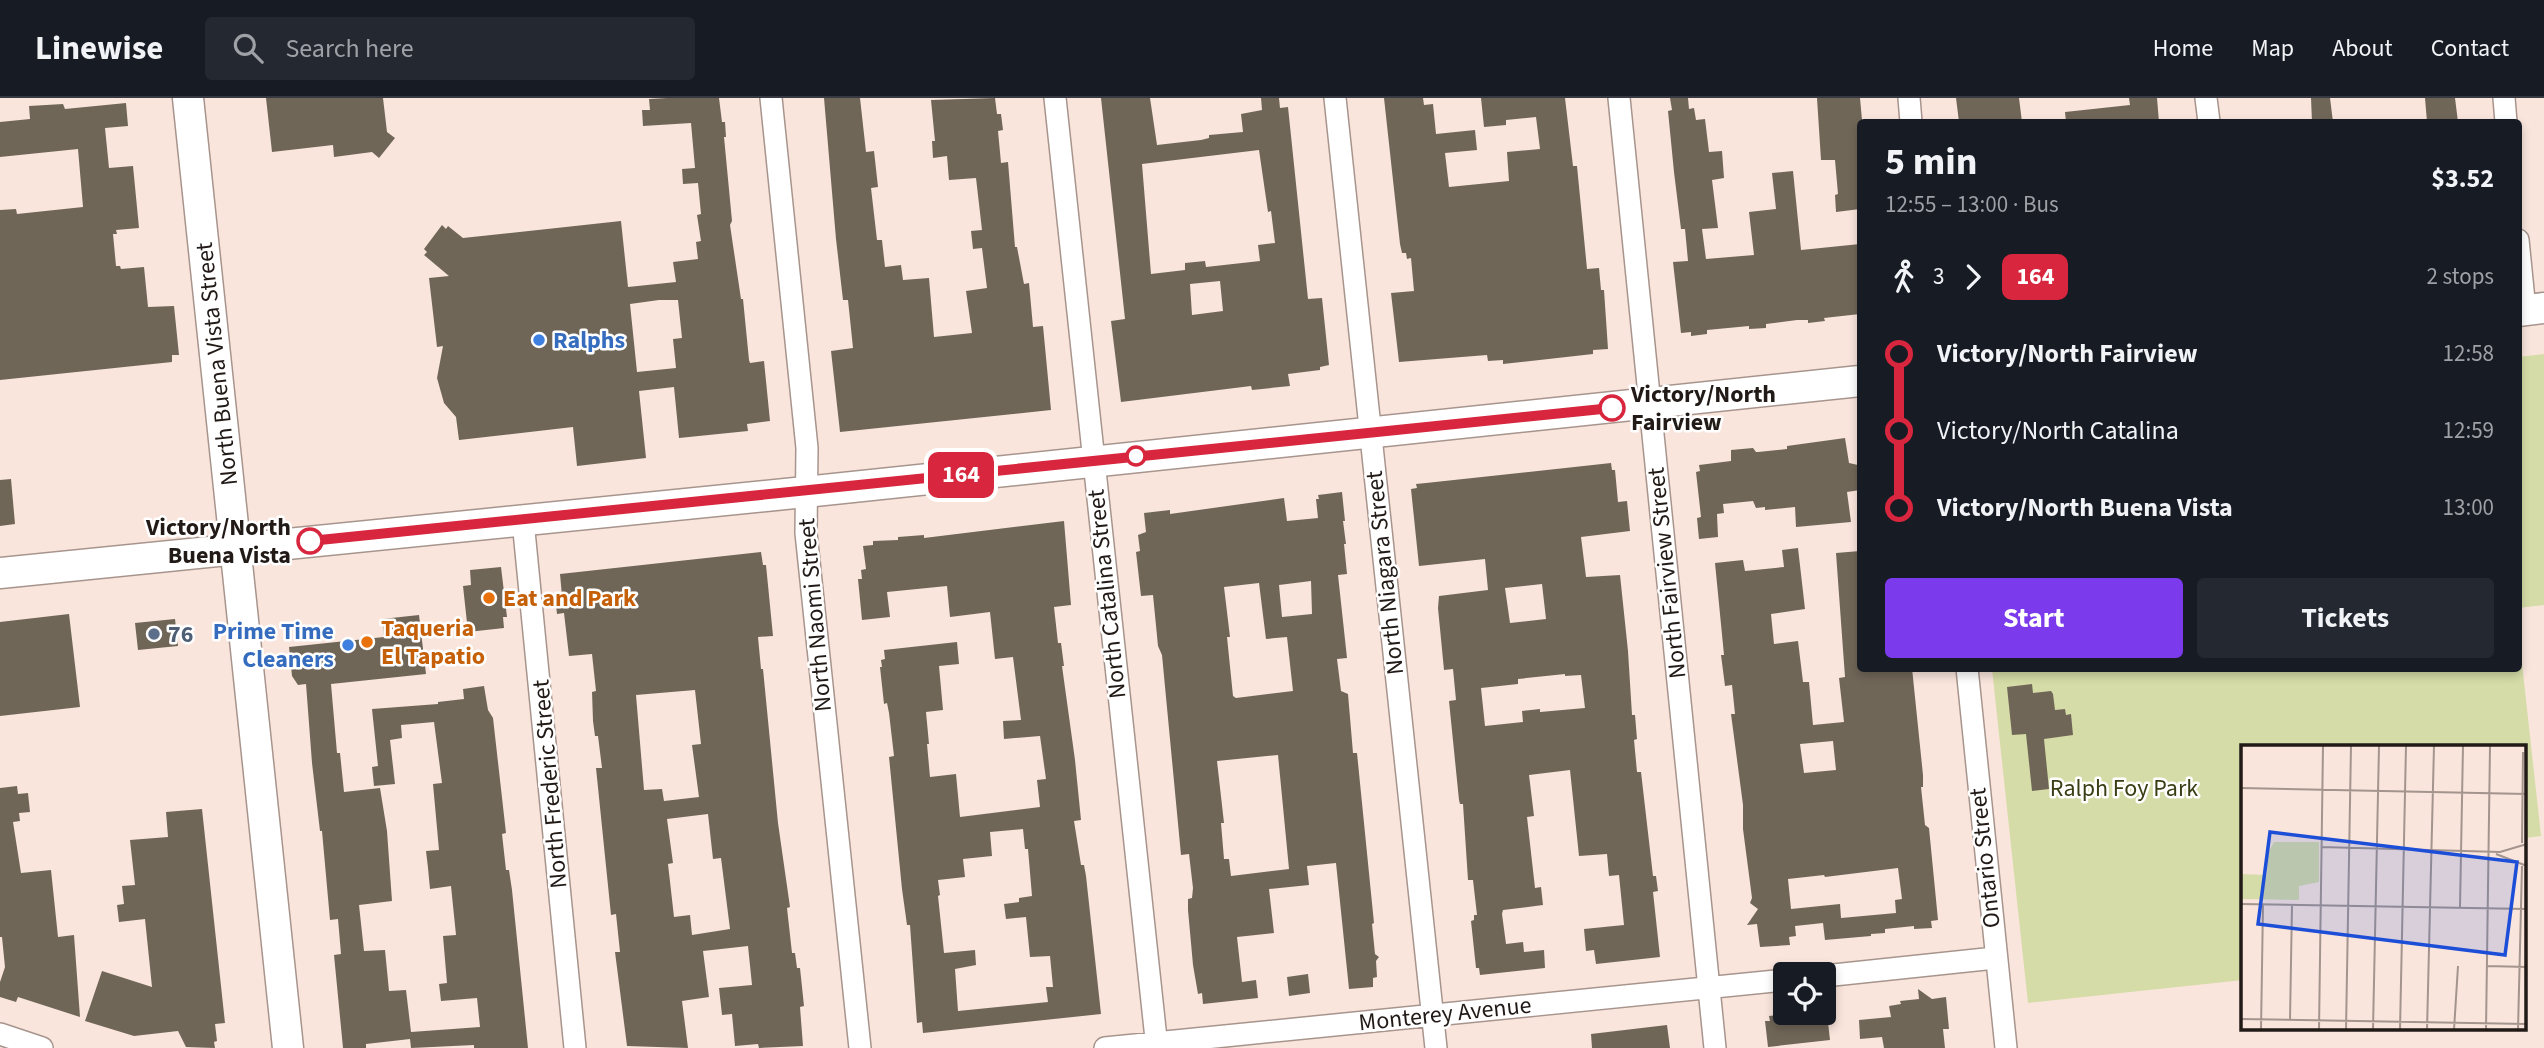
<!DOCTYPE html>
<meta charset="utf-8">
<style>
:root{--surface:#171b24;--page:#242831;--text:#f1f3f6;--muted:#9ea1a6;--line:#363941;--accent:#7c3aed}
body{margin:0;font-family:"Source Sans 3",sans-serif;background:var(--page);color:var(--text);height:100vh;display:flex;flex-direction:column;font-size:26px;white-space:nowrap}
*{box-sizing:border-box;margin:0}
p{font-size:23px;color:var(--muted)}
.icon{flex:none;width:38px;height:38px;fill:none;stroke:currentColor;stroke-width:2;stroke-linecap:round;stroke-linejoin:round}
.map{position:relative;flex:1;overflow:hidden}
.drawer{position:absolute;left:1857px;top:21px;width:665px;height:553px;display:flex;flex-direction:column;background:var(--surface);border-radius:7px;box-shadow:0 4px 10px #0003}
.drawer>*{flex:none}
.badge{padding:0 14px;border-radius:10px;font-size:24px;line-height:46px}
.tools{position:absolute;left:1773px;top:864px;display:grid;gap:14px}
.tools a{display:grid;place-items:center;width:63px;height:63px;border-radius:7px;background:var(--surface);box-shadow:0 4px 10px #0003;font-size:35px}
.map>.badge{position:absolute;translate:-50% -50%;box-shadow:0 0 0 4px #fff}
.legs{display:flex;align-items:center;gap:10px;height:77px;padding:0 28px;font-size:23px}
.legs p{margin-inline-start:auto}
.head{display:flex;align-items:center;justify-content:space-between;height:119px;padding:0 28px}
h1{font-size:38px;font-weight:700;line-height:52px}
.button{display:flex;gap:14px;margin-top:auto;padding:14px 28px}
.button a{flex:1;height:80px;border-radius:7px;background:var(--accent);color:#fff;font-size:28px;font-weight:700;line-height:80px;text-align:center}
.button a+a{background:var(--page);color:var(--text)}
ul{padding:0 28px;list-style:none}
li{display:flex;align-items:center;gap:24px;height:77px;font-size:26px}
li i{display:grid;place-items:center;width:10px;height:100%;margin:0 9px;background:currentColor}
li i::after{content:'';width:18px;height:18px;margin:-9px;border:5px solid;border-radius:50%;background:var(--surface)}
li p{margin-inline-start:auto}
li:first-child i{background:linear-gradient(#0000 50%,currentColor 0)}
li:last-child i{background:linear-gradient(currentColor 50%,#0000 0)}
header{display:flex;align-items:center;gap:42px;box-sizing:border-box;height:98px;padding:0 35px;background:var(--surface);border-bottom:2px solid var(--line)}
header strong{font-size:33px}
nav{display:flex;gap:38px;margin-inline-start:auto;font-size:24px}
.search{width:490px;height:63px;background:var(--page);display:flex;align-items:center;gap:18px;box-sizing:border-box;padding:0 24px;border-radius:7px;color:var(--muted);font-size:26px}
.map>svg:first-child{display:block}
.green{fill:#d6dca7}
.building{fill:#706658;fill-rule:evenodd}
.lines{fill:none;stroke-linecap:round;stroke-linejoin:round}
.street-casing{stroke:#a7958d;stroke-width:24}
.secondary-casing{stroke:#a7958d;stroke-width:33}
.street{stroke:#fff;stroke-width:21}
.secondary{stroke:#fff;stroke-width:30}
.line-1-casing{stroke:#fff;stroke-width:16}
.line-1{stroke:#d7263d;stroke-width:10}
.shop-dot{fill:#3f7fe0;stroke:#fff;stroke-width:2.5}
.stop-1-dot{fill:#fff;stroke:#d7263d;stroke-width:3.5}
.food-dot{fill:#e8710a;stroke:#fff;stroke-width:2.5}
.service-dot{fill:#5c6f8a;stroke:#fff;stroke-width:2.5}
.labels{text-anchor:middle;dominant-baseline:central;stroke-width:5;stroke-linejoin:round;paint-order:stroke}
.shop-label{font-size:24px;font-weight:bold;fill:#366cbe;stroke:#fff;text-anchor:start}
.street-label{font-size:24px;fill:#211a17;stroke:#fff}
.stop-label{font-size:24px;font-weight:bold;fill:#211a17;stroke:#fff;text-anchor:start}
.food-label{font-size:24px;font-weight:bold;fill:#c56008;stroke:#fff;text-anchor:start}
.service-label{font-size:24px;font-weight:bold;fill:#4e5e75;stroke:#fff;text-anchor:start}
.park-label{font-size:24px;fill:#3b3e14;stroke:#fff}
.inset-road{fill:none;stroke:#a3948d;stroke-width:2}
.view{fill:#1d4ed8;fill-opacity:0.15;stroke:#1d4ed8;stroke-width:3.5}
.inset-edge{fill:none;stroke:#211a17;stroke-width:3.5}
</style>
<header>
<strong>Linewise</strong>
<div class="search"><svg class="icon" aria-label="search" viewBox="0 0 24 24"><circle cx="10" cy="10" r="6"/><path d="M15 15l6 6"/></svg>Search here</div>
<nav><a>Home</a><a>Map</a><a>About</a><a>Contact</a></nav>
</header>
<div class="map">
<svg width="2544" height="950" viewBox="0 0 2544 950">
<rect width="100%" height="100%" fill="#f9e5dc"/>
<path class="green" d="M2544,256V507L2518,510V259Z
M2518,529L2541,738L2525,740V649H2243V882L2028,905L1992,571L2518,570Z"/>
<path class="building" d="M266,0H383L387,34L395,40L379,60L372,54L334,59L333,47L272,54Z
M667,0H719L722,24H725L726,39H724L732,123L730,127L741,201H743L749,262L750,265L764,263L770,323L747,326L748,333L679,340L674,289L639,293L646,360L577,368L573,329L459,342L456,319L444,305L437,280L443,248L437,249L429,180L449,178L424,157L427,154L424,151L442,127L446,131L448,128L463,140L621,123L628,189L676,184L673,164L698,161L696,144L701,143L697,117L701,116L698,85L683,86L682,71L695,70L691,25L643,28L642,12H650L649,1ZM659,202H678L682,240L673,241L676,270L637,274L630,206Z
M824,0H860L866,54L874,53L878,89L871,90L877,142H882L885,169L901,167L903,182L929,180L934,239L972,235L966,193L987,190L982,150L973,151L971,133L982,132L976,80L949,82L947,58L933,60L932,43H935L931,2L995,0L997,16H1001L1003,32L998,33L1001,65L1008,64L1015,149H1017L1024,186L1029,185L1033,229L1043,228L1051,312L840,334L831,253L853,250L848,202H843L836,141Z
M1101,0H1150L1157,47L1201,42L1209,40V37L1243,34L1241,16L1262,12L1261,0H1279L1280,10L1288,9L1308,201L1322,200L1329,267L1320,269V272L1288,276L1290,288L1252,292L1251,288L1121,304L1111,223L1125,221ZM1259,52L1268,114L1271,113L1275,145L1258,147L1260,163L1206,169L1205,163L1185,165V172L1151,176L1142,66ZM1220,183L1223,213L1192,217L1190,186Z
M1384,0H1423L1424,7L1433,6L1436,36L1475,32L1477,52L1445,55L1449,89L1509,83L1507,54L1540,51L1536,19L1506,22V27L1484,29L1481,0H1565L1573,68H1577L1587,171L1599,170L1601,192H1604L1608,251L1593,252V256L1503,266V262L1488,263L1487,257L1399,264L1391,195L1414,193L1411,160L1407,161L1406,155H1402L1400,146Z
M1670,0H1688L1689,11L1694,10L1696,22L1705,21L1709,54L1722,53L1724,80L1712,82L1718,130L1702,131L1706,161L1754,157L1749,114L1776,111L1772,75L1793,73L1801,152L1860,146V216L1824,220L1825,223L1808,225V222H1797L1766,226V230L1749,231V228L1707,232V236L1691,238V234L1681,235L1673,164L1688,163L1685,131H1681L1674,74L1668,13L1672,12Z
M1817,0H1860L1862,22H1860V111L1836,114L1835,97L1838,96L1835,62H1821Z
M1956,0H2019L2022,24H1959Z
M2129,0H2157L2159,24H2066L2065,14L2130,7Z
M2311,0H2330L2333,24H2312Z
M2425,0H2455L2458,24H2427Z
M126,5L128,28L105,30L109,70L133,68L139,130L116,132L117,136H113L116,168H120L121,171L144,169L148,209L174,208L179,257H172V264L0,282V112L16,111L17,116L83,109L78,51L0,59V24L30,21L29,8L63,6L65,11Z
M1845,340L1849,365L1858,367L1860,388V392L1847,394L1851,424L1796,429L1795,409L1765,412V409L1756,410L1753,403L1723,406L1724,415L1717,416L1718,439L1699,441L1697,420L1701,419L1696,374L1700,373L1699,367L1731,363V352L1753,350L1756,354H1758L1787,351V348Z
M1611,365L1612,372H1615L1618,404L1627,403L1630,433L1581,439L1586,479L1620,477L1628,553L1632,617H1635L1637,641L1634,642L1637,674H1641L1653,778H1656L1658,793L1653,794L1660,859L1596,866L1594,852L1586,853L1584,831L1624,827L1619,777L1609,778L1607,756L1579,758L1570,672L1529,677L1534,718L1527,719L1535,790L1541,789L1543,807L1503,812L1502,816L1506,846L1523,844L1524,854L1544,852L1545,870L1480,877L1479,870H1476L1471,823L1474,822V817H1477L1473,782H1468L1463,706H1460L1459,702L1449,603L1456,602L1453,571L1444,572L1438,510L1439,498L1488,492L1485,461L1419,468L1411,391L1417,390L1416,386L1426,385ZM1542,486L1546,521L1510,525L1505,490ZM1565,576V578L1581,577L1585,610L1540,614V611L1522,613L1523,624L1485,628L1481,590L1518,586V581Z
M11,381L15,426L0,428V382Z
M1342,394L1345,423H1343L1346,446H1344L1347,476L1338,477L1347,560L1337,561L1341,593L1348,596L1353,655H1357L1374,825L1372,826L1375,856L1379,859L1376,863L1377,879L1373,880V889L1349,891L1336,765L1307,768L1309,787L1269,791L1274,835L1237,839L1242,884L1256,882L1258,900L1203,906L1202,895L1198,896L1193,867L1188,812V801L1192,800L1193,790L1189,756L1181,757L1162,557L1158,548L1153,497L1141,498L1136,454L1140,453L1138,437L1146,434L1144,415L1170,412V416L1284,400L1287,423L1318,420L1316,401H1319L1318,397ZM1311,483L1312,516L1282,519L1279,487ZM1259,485L1266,541L1287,539L1293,593L1236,600L1233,598L1227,539H1230L1224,489ZM1278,657L1289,771L1231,778L1229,761H1224L1221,725H1224L1217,663Z
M1064,423L1071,507L1054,509L1058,545H1061L1064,568H1062L1075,662L1081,722L1074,723L1081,767H1084L1086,778L1101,916L923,935L922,924L917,925L910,827H907L902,791L889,659L894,658L889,615L887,605L884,606L880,569H882L881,562L885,561L884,552L957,544L959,566L939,568L943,612L926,614L929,646H927L930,679L956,676L960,719L1040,709L1037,682L1046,681L1040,638L1004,641L1003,623L1021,622L1013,559L995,561L990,514L950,519L947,488L887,494L890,519L862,522L858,481H862L861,472L866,471L863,448L873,447V443L898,442V439L924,437V440ZM1023,731L1025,751H1028L1032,798L1019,800V804L1004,806L1006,821L1026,819L1030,859L1050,858L1053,889H1046L1048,904L958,913L955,871L976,867L975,852L944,855L938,798L940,797L938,782L965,779L963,761L992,758L990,734Z
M1798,450L1805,511L1771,516L1774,546L1798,543L1803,584H1809L1813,627L1844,624L1839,580L1845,579L1836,455L1860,453L1857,485L1860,517V570H1912L1923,677V689H1921L1925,727L1929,730L1938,822L1931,823L1932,830L1914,831V828L1885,831V835L1871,836V838L1825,842L1823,825L1795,828L1796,838L1789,839L1790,847L1760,849L1757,826L1747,827L1758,811L1750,805L1752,800L1743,731V707L1731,616H1735L1732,587L1725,588L1721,557H1724L1715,465L1743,462L1745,473L1784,469L1782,452ZM1833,643L1836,672L1804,675L1800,646ZM1898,770L1902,801L1895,802L1896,815L1841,820L1840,806L1791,811L1788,781L1824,777L1825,779Z
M761,454L763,467H766L773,538L758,539L761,571H763L778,725L790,809L787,810L792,855H795L797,870H800L804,908L800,909L803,948L759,950L758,946L735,948L732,916L722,917L719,890L752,887L748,848L703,853L709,899L682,903L688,950L627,948L615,854H620L616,816L611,817L596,670H602L598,638H595L593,623L592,594L596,593L592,556L569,558L564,515L557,516L555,499L562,498L560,476ZM695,592L701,646L692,647L699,699L664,703L662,691L644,692L636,597ZM708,716L713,761L721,760L730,831L692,837L690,817L674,819L668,766L673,765L667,721Z
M501,469L507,519H503L504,530L468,534L463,488L471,487L470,472Z
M69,516L80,609L0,618V524Z
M419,517L426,576L331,586L337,655H340L344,694L380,690L387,733L392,803L359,807L364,853L385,852L389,893L406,892L411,934L480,929L477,900L441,903L439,886L447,885L443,838L456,837L451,788L430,791L428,770L426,753L439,752L433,686L442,685L434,624L401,627L402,640L390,642L395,686L374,688L372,669L378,668L372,611L438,606V604L464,601L463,591L484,588L488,612L493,620L506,735L502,736L506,772H509L512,792L528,950H474V947L411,950L410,941L366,946V950H343L334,857L341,856L338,821L330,822L322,733H320L312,665L306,586L298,587L292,578L289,549L384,539L382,521Z
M175,521L178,548L138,552L135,525Z
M2032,586L2033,595L2051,593L2053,596L2055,612L2065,611L2066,617L2071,616L2073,637L2044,641L2049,691L2032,693L2026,636L2012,637L2007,589Z
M17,688L18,696L28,695L30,714L19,715L20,723L13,724L21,775L51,772L58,839L74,837L80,919L18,899L16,904L0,899V884L5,869L2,839H0V690Z
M202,711L225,925L215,926L217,943L214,944L215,950L186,949L178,933L134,938L85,923L102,873L152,889L145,821L119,824L117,807L124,806L122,788L135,787L130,742L168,739L166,714Z
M1308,876L1310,895L1289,898L1287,879Z
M1918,891L1932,901L1946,899L1949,931H1943L1945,950H1884L1882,939L1860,941L1859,922L1891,919L1889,908L1901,906L1900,903L1919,901Z
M1794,915H1827L1830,942L1768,949L1765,923H1770L1769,918Z
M1667,927L1670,950H1592L1591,936Z"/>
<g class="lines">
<g class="street-casing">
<path id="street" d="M771,0L807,350L806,435L860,950
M1055,0L1157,950
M1335,0L1436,950
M1619,0L1715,950
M1909,0L1911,24
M2206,0L2209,24
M2504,0L2506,24
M2518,142L2525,212
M523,423L575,950
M1967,570L2006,950
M1824,878L1995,860
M0,936L42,950
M1105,950L1785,882"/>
</g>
<g class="secondary-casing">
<path id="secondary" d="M188,0L288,950
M2518,213L2544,210
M0,475L805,394L1860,283"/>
</g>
<use href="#street" class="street"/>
<use href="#secondary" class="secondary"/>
</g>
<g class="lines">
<g class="line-1-casing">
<path id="line-1" d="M310,443L1612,310"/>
</g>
<use href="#line-1" class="line-1"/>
</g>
<g class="shop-dot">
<circle cx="539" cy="242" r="7"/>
<circle cx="348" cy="547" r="7"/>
</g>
<g class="stop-1-dot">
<circle cx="1612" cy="310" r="12"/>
<circle cx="1136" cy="358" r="9"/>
<circle cx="310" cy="443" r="12"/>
</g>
<g class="food-dot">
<circle cx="489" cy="500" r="7"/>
<circle cx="367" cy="544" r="7"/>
</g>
<circle class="service-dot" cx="154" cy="536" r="7"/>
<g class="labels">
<g class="shop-label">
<text x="553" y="242">Ralphs</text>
<text x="334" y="533" text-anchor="end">Prime Time<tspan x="334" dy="28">Cleaners</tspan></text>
</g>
<g class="street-label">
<text transform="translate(217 266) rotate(-96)">North Buena Vista Street</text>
<text transform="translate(1385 475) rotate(-96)">North Niagara Street</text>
<text transform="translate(1667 475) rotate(-96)">North Fairview Street</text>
<text transform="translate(1107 496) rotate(-96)">North Catalina Street</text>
<text transform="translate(815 517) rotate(-95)">North Naomi Street</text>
<text transform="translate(550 686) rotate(-95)">North Frederic Street</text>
<text transform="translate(1985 760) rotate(-96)">Ontario Street</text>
<text transform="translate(1445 916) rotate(-6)">Monterey Avenue</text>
</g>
<g class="stop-label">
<text x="1631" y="296">Victory/North<tspan x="1631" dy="28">Fairview</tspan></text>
<text x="291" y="429" text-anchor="end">Victory/North<tspan x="291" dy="28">Buena Vista</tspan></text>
</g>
<g class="food-label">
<text x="503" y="500">Eat and Park</text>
<text x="381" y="530">Taqueria<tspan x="381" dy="28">El Tapatio</tspan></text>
</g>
<g class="service-label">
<text x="168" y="536">76</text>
</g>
<g class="park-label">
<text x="2124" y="690">Ralph Foy Park</text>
</g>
</g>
<g transform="translate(2241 647)">
<rect width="285" height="285" fill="#f9e5dc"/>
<path d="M33,97H78V137L58,141V155L0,154V129L26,130L27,108Z" fill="#d6dca7"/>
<path class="inset-road" d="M0,43L286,49M281,98L282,7M81,102L259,107L286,99M255,109L286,121M0,159L286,164M219,162L222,1M246,221L286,222M0,274L286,279M49,275L51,160M20,285L22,160M78,285L82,1M105,285L110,1M132,285L138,1M159,285L165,1M186,285L193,1M213,285L217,221M245,285L249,1M277,285L281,121"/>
<path class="view" d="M29,87L276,117L264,210L17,179Z"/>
<rect width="285" height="285" class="inset-edge"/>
</g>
</svg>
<div class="tools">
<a><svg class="icon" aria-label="locate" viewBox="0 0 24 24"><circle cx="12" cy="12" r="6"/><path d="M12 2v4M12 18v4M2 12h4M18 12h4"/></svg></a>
</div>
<b class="badge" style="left:961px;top:377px;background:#d7263d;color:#fff">164</b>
<section class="drawer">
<div class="head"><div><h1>5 min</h1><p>12:55 – 13:00 · Bus</p></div><b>$3.52</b></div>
<div class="legs"><svg class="icon" aria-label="walk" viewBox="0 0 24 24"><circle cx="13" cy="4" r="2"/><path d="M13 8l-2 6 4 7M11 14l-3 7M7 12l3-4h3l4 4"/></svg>3<svg class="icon" aria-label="forward" viewBox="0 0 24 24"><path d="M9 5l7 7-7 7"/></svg><b class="badge" style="background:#d7263d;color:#fff">164</b><p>2 stops</p></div>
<ul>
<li><i style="color:#d7263d"></i><b>Victory/North Fairview</b><p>12:58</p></li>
<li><i style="color:#d7263d"></i><span>Victory/North Catalina</span><p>12:59</p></li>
<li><i style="color:#d7263d"></i><b>Victory/North Buena Vista</b><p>13:00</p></li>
</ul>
<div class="button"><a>Start</a><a>Tickets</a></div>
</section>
</div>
